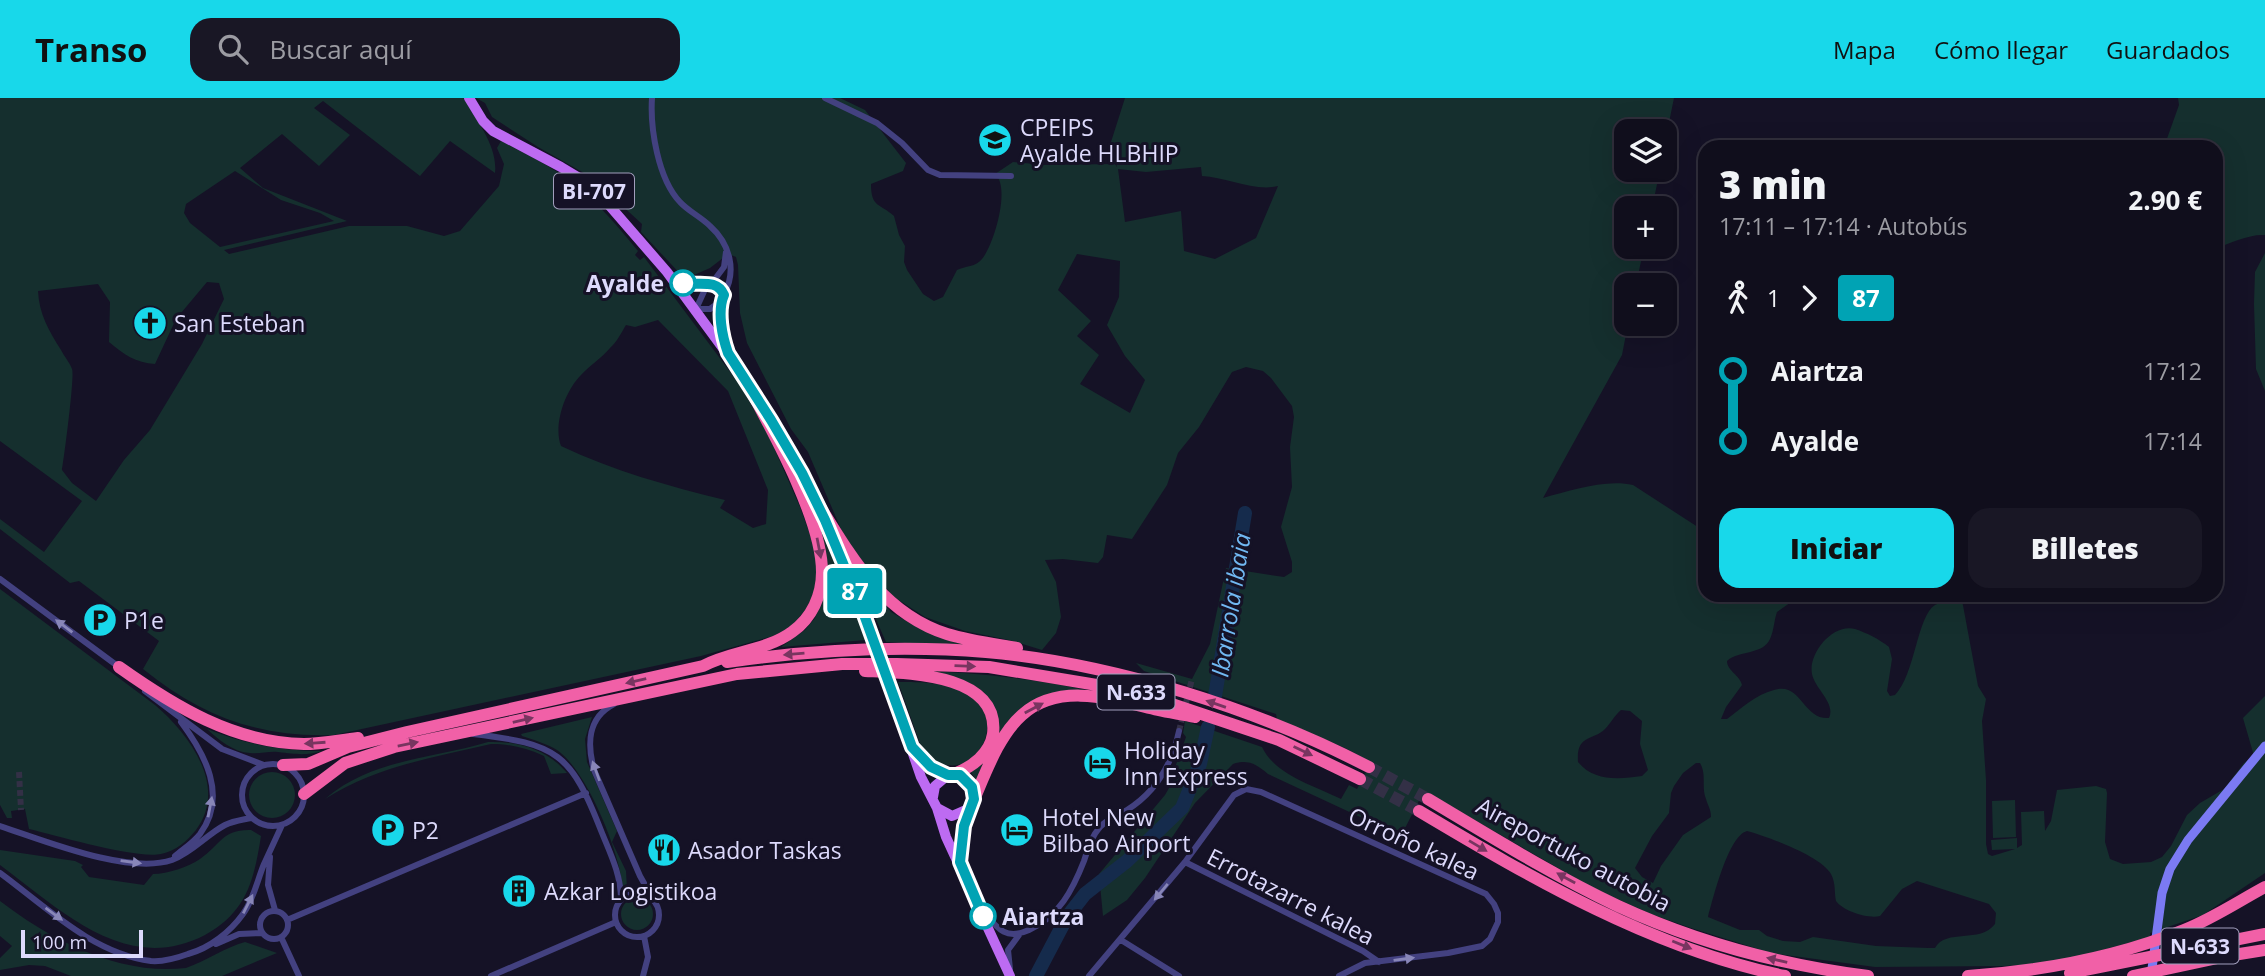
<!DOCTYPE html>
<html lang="es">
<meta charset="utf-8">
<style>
:root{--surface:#100e1c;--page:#191725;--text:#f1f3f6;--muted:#9c9ca3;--line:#302e3b;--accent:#18d8ea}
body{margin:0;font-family:"Open Sans",sans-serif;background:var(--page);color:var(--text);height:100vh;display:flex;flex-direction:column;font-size:26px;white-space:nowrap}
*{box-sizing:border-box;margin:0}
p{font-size:23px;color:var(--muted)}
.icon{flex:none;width:38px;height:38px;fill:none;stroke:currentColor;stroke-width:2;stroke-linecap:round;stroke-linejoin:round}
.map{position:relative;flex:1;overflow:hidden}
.drawer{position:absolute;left:1698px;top:42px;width:525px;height:462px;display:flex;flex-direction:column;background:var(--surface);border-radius:21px;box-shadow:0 7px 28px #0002,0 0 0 2px var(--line)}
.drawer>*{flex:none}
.badge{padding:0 14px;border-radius:5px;font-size:24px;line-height:46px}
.tools{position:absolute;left:1614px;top:21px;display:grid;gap:14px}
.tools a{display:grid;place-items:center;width:63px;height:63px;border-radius:14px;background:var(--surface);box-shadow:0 7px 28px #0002,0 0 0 2px var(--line);font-size:35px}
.scale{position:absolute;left:21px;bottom:18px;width:122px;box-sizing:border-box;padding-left:7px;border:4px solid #dddafc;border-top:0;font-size:19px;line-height:24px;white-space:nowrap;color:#dddafc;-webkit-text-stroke:5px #151226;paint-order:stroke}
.map>.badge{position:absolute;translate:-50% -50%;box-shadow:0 0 0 4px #fff}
.legs{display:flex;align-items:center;gap:10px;height:77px;padding:0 21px;font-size:23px}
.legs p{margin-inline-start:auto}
.headline{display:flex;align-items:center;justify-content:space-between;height:119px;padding:0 21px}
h1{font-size:38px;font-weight:800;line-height:52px}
.button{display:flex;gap:14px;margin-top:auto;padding:14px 21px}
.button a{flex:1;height:80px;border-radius:21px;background:var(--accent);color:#111;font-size:28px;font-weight:800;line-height:80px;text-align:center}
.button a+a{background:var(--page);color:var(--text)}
ul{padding:0 21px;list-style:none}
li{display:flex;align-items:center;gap:24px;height:70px;font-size:26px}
li i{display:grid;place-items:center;width:10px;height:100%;margin:0 9px;background:currentColor}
li i::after{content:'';width:18px;height:18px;margin:-9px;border:5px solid;border-radius:50%;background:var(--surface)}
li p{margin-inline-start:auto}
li:first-child i{background:linear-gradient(#0000 50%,currentColor 0)}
li:last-child i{background:linear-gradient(currentColor 50%,#0000 0)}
header{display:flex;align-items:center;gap:42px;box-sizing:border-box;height:98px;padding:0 35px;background:var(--accent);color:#111}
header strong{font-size:33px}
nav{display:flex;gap:38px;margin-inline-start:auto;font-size:24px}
.search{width:490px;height:63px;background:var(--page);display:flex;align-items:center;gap:18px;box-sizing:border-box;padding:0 24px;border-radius:21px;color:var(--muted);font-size:26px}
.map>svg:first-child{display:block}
.green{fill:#152f2e;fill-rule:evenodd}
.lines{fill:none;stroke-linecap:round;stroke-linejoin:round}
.river{stroke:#152b4c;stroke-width:14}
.street-tunnel{stroke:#333046;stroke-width:6;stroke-dasharray:6 3;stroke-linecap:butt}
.highway-tunnel{stroke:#333046;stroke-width:12;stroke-dasharray:12 6;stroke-linecap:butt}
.street{stroke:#434180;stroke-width:6}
.secondary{stroke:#7b7af3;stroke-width:9}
.primary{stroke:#bd6bf2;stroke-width:10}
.highway{stroke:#f160a7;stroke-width:12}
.oneway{fill:#783560}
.oneway2{fill:#8886b8}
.line-1-casing{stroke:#fff;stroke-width:16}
.line-1{stroke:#00a3b4;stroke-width:10}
.stop-1-dot{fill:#fff;stroke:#00a3b4;stroke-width:3.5}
.labels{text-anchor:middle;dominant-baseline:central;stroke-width:6;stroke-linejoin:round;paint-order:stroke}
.shield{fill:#151226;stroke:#a19ebc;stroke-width:2}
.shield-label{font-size:21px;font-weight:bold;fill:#dddafc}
.poi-label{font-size:23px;fill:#dddafc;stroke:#151226;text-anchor:start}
.stop-label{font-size:23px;font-weight:bold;fill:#dddafc;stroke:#151226;text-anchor:end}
.street-label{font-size:23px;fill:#dddafc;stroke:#151226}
.water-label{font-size:24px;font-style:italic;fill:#71b8f2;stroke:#151226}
</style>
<header>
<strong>Transo</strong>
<div class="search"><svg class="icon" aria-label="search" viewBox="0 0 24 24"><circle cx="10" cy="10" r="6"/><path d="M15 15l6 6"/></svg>Buscar aquí</div>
<nav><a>Mapa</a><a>Cómo llegar</a><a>Guardados</a></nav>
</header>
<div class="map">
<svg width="2265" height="878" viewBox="0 0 2265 878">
<rect width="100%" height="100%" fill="#151226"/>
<path class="green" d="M0,0H464C476,22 498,48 495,75L450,43L420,78L323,3L314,10L350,37L319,68L282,36L240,70L263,90L347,123L224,152L229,156L349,128H407L444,138L460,133L499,88L504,66L497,50L501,43C520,53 541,63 559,75C590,95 615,125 638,153L635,157L640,162L644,159L737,283L763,325L800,409L816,453L818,473L814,496L805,512L791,529L773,538L701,558L334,637C259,640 201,618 143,571L159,543L79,483L70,485L0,431V421L44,454L82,403L0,343ZM235,73L281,102L320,115L334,123L220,149L190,125L184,115L186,106ZM207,184L219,185L224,201L202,246L150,332L124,362L96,403L72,385L62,372C64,361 75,277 72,271C70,265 64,258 61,252C49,233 39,216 38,193L98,186L110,204L109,244C123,256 136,265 155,266L176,221ZM658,222L728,293L768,392L766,426L753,430L720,410L725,402C668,388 614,373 561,348C553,327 565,293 581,277C590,267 602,260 610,250C617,244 621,235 626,227L635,229Z
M476,0H840L865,12L906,65L903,73L871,86C871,110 880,105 894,118L899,137L905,148L904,164L907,172L923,196L934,203L943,199L957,172C965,168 976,169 982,161C994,147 1011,89 995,76L1013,64L1045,67L1115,66L1117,69L1111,44L1125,0H1674L1664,49V33H1626V72H1660L1652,110H1626V149H1644L1636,187H1626V226H1628L1622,257L1543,400C1570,393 1604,381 1633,387L1704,433V497H1796L1794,502L1777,514C1774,522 1774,533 1770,541C1763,557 1739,552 1727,563C1727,573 1740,577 1742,587L1726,609L1721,621H1727C1742,610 1755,597 1774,592C1801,583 1803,622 1829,620C1836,605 1815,591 1812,576C1808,555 1833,525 1855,531C1867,535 1879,541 1889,549L1892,561L1887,593L1890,598L1895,597C1915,577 1917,518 1935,507C1943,502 1954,503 1962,502L1978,588L1986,601L1982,623L1986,682V746L1988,756L1992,758L2015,751L1992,752L1991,742L2017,740V750L2022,747L2021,714L2044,713L2045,733L2051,723L2057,692L2096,688L2106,691L2107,695L2105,744L2110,761L2123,766L2151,764L2162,759L2171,748L2187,717L2200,705L2224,691L2244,665L2254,658L2243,620L2265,598V775L2203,817L2150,835V839L2080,858L2037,866L2003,868L1875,869L1771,855L1691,830L1651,816L1593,790L1424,693L1401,738L1268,676C1256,666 1248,661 1233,666L1195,705L1145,780L1127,802L1103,818L1099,776L1165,697L1176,678L1173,675L1186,639L1183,635L1185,623L1262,649C1275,677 1315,688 1341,701L1349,687L1357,691L1371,664L1345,650L1277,621L1276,616L1144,573L1136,565L1192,581L1210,546L1226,470L1277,478L1284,479L1292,474V464L1281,429L1292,389L1290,349L1294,319L1292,308L1271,280L1263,273L1246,269L1232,274L1199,329L1178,355L1167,387L1132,441L1107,437L1103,459L1098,465L1063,461L1045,462L1056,484L1061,519L1056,535L1042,552L1009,542L965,533L925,519L894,499L869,472L844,438L808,354L791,331L747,245L740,215L738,167L736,159L731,157L723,160L710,170L685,181L641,134L642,126L591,79L538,49L492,19L485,5ZM1201,69L1202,78C1226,79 1255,94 1278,88L1256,140L1215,161L1184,153L1181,113L1125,124L1118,71L1146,74ZM1077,156L1120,163L1119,199L1107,227L1125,258L1145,282L1130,315L1080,286L1099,257L1077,238L1091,223L1058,192ZM1621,612L1630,613L1642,623L1640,646L1648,672L1642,678C1620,681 1594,684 1578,664C1576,636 1593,643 1605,631C1611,625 1614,618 1621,612ZM1696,665H1700C1707,677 1701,689 1706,701C1708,708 1711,711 1711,719L1683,737L1661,768L1653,785L1642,779L1635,770L1652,738L1669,715L1671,695L1674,688L1683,675ZM1747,733C1766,738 1821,758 1831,776C1836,786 1834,793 1836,803C1843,813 1868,821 1880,818L1902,791L1917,783L1989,806L1996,815L1995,826C1980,846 1946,830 1935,850H1928L1876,848L1813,839L1800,844L1783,843L1767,838L1759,832H1740L1708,819C1713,801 1728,738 1747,733Z
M2178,0H2265V137C2248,136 2232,145 2216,150V49H2164L2179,7Z
M2265,155V293L2256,271L2254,206L2255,174Z
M815,415L866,542L781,549L805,532L815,520L823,501Z
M851,465L891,514L913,527L982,548L886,544Z
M0,491L155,607C188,635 229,688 196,732C187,743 176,753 161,756C135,761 59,738 29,731L25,711L11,713L12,720H7L0,707Z
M915,572C978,575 1041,581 1103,596L1039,601L977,684L971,674C979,665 990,655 996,644C1000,636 999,626 997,617C989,581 945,577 915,572Z
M898,584C920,584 948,584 967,595C1017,624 964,701 922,651Z
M592,619L585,641L587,664L617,733L612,744L626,773L627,792H623C621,757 587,672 557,652C547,646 534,642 522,638L521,636Z
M207,631C245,646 281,653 323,653C304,658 297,656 278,654C269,653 260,656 250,655C233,654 219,642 207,631Z
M488,644C518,643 547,651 567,675L551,676L544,658C526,650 511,646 491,646C434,659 375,669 325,701C371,661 432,661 488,644Z
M249 697a23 23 0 1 1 46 0a23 23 0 1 1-46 0Z
M2015,702L2016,739L1993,740L1992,703Z
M251,732L261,738C254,782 247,814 205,837C126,878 61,812 0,767V752L75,763L83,767L81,769L89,779L144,787L153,776C168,776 188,769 200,761C221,746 223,731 251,732Z
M621 816a16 16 0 1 1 32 0a16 16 0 1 1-32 0Z
M0,803C51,842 119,878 186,870C206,863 226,849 245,844L277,855L222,878H71L45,868L29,867L0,872V860L12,848L0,838Z"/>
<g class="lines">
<path class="river" d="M1215,598L1245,415
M1036,878L1067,819L1085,796L1127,763L1182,710L1200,666L1208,629"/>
<path class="street-tunnel" d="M1179,633L1192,581
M19,674L21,712"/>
<path class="highway-tunnel" d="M1369,669L1428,701
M1360,681L1419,713"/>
<path class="street" d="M652,0C650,30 658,81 680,104C688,113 701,119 710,128C730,146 737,173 724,196
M825,0L877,25L902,45L928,72L940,77L1011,78
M674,181L694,187H718L724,196C718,211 721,235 726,250
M712,185L724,169L726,154
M707,187L696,211H710L721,203
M0,481L119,569
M145,593L222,651L264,667
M614,606C587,620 587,646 594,672L640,778L654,803
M473,636C558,646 571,655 602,735C611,757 621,777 621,802
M242 697a31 31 0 1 1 62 0a31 31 0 1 1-62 0Z
M0,728C43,742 128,777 172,762C193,754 206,737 225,727C233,723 242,722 251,720
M175,758C183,751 193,745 200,736C228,698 205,656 181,624
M270,759L268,787L275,812
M1185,764L1363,853L1379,864
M0,775C45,808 93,856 151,863C163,864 177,860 188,856C210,850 230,834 243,816C254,801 257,783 264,766C270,753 276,740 282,727
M615 817a22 22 0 1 1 44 0a22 22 0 1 1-44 0Z
M260 827a14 14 0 1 1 28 0a14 14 0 1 1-28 0Z
M985,815C998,832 1007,842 1029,832C1059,819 1073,791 1084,763C1088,751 1091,739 1100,729C1108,720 1118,718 1127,712C1156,694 1172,666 1179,633
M287,822L586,695
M281,839L299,878
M1121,842L1179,878
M216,846L239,836L262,835
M1010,871L1008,852L1019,837
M491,878L616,824
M643,878L648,859L644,838
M1089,878L1185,764L1234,697L1246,691L1261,694L1486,796L1494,806L1498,815V824L1490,841L1482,848L1448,855L1365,865L1339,878"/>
<path class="secondary" d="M2151,878L2162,795L2170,771L2188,742L2265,648"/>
<path class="primary" d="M469,0L483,23L493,33L561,69L581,81L602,99L667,174L747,283
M782,341L815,401
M827,428L869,528L921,679L937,710L946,739L1010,878
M914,652L931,669L948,677
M933,699L935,688L948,677L965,680L972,689L974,701L964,728L959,764
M937,710L952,718L968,711"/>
<path class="highway" d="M811,394C847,451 878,514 947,536C970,543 994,546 1017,550
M727,564C812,552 900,547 986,554C1113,565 1257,611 1369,669
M119,569C174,608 234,645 304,646C322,646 340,642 358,640
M865,573C906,575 1000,575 993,636C990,656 972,669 954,676
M283,667L308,666L348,649L407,634L703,568C731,553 766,553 792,534C812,520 822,497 822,474C822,419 768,325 742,276
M304,696L345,665L394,649L737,576L842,566H897L989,569L1133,593L1279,642L1360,681
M1428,701C1490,738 1553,777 1618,808C1698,845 1781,867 1868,878
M972,706C985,677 998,638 1022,617C1060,583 1115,602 1158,612C1170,615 1183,616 1195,619
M1419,713C1533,781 1653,851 1785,878
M2070,875L2265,836
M1968,878C2043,873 2114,860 2184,832C2212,821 2239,803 2265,789
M2133,878L2227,858L2265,852"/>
</g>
<defs><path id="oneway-solid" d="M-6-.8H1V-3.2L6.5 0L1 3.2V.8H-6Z" transform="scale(1.75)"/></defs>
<g class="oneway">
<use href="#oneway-solid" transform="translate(819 450) rotate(79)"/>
<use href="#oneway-solid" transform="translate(794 556) rotate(175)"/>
<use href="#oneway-solid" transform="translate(965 568) rotate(2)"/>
<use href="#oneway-solid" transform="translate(636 583) rotate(167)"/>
<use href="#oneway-solid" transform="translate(1216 606) rotate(-161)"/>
<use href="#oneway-solid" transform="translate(1034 610) rotate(-28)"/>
<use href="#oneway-solid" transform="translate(523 622) rotate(-13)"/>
<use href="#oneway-solid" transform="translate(315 645) rotate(176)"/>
<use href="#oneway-solid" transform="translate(408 646) rotate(-11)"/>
<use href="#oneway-solid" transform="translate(1303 653) rotate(26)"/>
<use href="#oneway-solid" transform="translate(1478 748) rotate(31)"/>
<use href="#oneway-solid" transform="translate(1566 780) rotate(-151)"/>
<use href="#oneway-solid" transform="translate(1682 847) rotate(22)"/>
<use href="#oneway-solid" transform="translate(1777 862) rotate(-167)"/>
</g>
<g class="oneway2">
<use href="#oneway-solid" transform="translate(64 528) rotate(-143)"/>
<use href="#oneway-solid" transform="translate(596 673) rotate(-110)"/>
<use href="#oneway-solid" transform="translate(210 709) rotate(-79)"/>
<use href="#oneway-solid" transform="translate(131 764) rotate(8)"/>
<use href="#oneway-solid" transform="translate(1161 794) rotate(130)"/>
<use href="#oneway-solid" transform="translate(248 806) rotate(-63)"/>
<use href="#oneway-solid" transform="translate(54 816) rotate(36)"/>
<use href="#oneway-solid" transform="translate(1404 861) rotate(-8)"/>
</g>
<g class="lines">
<g class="line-1-casing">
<path id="line-1" d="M683,185C698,188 717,180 724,197C717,213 722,238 728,255L771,322L802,375L825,422L862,511L912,649L931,669L948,677H960L972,689L974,701L964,728L960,764L983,818"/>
</g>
<use href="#line-1" class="line-1"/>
</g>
<defs>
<g id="school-disc" transform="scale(1.75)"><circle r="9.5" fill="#18d8ea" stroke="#151226"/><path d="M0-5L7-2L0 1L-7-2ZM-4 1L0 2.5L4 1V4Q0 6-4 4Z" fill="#111"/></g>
<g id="church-disc" transform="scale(1.75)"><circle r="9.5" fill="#18d8ea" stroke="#151226"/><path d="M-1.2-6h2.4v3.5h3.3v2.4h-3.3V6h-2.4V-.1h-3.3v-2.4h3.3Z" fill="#111"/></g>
<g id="parking-disc" transform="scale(1.75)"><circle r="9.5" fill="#18d8ea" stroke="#151226"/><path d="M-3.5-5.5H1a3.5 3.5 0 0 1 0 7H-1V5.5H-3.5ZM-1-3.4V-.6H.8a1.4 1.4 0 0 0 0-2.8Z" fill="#111"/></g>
<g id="hotel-disc" transform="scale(1.75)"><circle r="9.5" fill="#18d8ea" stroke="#151226"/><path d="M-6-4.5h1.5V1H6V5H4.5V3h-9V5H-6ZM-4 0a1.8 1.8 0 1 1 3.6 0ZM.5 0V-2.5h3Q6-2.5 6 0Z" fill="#111"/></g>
<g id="restaurant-disc" transform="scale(1.75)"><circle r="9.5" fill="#18d8ea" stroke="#151226"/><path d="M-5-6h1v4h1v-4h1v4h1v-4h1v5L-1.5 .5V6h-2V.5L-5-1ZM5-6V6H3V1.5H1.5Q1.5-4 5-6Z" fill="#111"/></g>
<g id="building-disc" transform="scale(1.75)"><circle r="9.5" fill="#18d8ea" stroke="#151226"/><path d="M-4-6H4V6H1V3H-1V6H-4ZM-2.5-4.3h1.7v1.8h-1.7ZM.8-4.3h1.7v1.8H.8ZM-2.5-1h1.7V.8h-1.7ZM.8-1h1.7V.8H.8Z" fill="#111"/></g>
</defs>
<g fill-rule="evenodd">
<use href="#school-disc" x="995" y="42"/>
<use href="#church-disc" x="150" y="225"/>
<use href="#parking-disc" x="100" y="522"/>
<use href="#hotel-disc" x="1100" y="665"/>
<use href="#parking-disc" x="388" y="732"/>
<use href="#hotel-disc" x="1017" y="732"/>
<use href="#restaurant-disc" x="664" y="752"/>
<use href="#building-disc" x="519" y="793"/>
</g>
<g class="stop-1-dot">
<circle cx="683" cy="185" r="12"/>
<circle cx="983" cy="818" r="12"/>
</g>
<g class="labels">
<g class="shield">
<rect x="554" y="75.5" width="80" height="35" rx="5"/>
<rect x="1097.5" y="576.5" width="77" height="35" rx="5"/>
<rect x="2161.5" y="830.5" width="77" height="35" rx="5"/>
</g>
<g class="shield-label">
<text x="594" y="93">BI-707</text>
<text x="1136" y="594">N-633</text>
<text x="2200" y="848">N-633</text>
</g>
<g class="poi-label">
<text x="1020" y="29">CPEIPS<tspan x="1020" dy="26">Ayalde HLBHIP</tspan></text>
<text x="174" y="225">San Esteban</text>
<text x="124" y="522">P1e</text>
<text x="1124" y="652">Holiday<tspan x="1124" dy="26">Inn Express</tspan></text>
<text x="1042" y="719">Hotel New<tspan x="1042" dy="26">Bilbao Airport</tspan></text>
<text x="412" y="732">P2</text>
<text x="688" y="752">Asador Taskas</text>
<text x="544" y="793">Azkar Logistikoa</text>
</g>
<g class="stop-label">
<text x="664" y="185">Ayalde</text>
<text x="1002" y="818" text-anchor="start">Aiartza</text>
</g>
<g class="street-label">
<text transform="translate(1414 745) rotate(25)">Orroño kalea</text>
<text transform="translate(1574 756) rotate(28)">Aireportuko autobia</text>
<text transform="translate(1291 798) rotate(27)">Errotazarre kalea</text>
</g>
<g class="water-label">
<text transform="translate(1230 507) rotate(-81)">Ibarrola ibaia</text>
</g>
</g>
</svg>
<div class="tools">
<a><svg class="icon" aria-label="layers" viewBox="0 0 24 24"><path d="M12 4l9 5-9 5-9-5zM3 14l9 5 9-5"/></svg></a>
<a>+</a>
<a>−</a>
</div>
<div class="scale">100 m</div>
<b class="badge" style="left:855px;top:493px;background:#00a3b4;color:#fff">87</b>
<section class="drawer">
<div class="headline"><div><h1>3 min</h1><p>17:11 – 17:14 · Autobús</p></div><b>2.90 €</b></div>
<div class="legs"><svg class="icon" aria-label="walk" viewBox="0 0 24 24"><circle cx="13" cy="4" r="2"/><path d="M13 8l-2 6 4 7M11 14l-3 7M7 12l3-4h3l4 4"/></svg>1<svg class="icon" aria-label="forward" viewBox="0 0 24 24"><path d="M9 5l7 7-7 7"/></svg><b class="badge" style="background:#00a3b4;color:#fff">87</b></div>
<ul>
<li><i style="color:#00a3b4"></i><b>Aiartza</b><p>17:12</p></li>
<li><i style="color:#00a3b4"></i><b>Ayalde</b><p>17:14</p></li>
</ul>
<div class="button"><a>Iniciar</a><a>Billetes</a></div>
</section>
</div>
